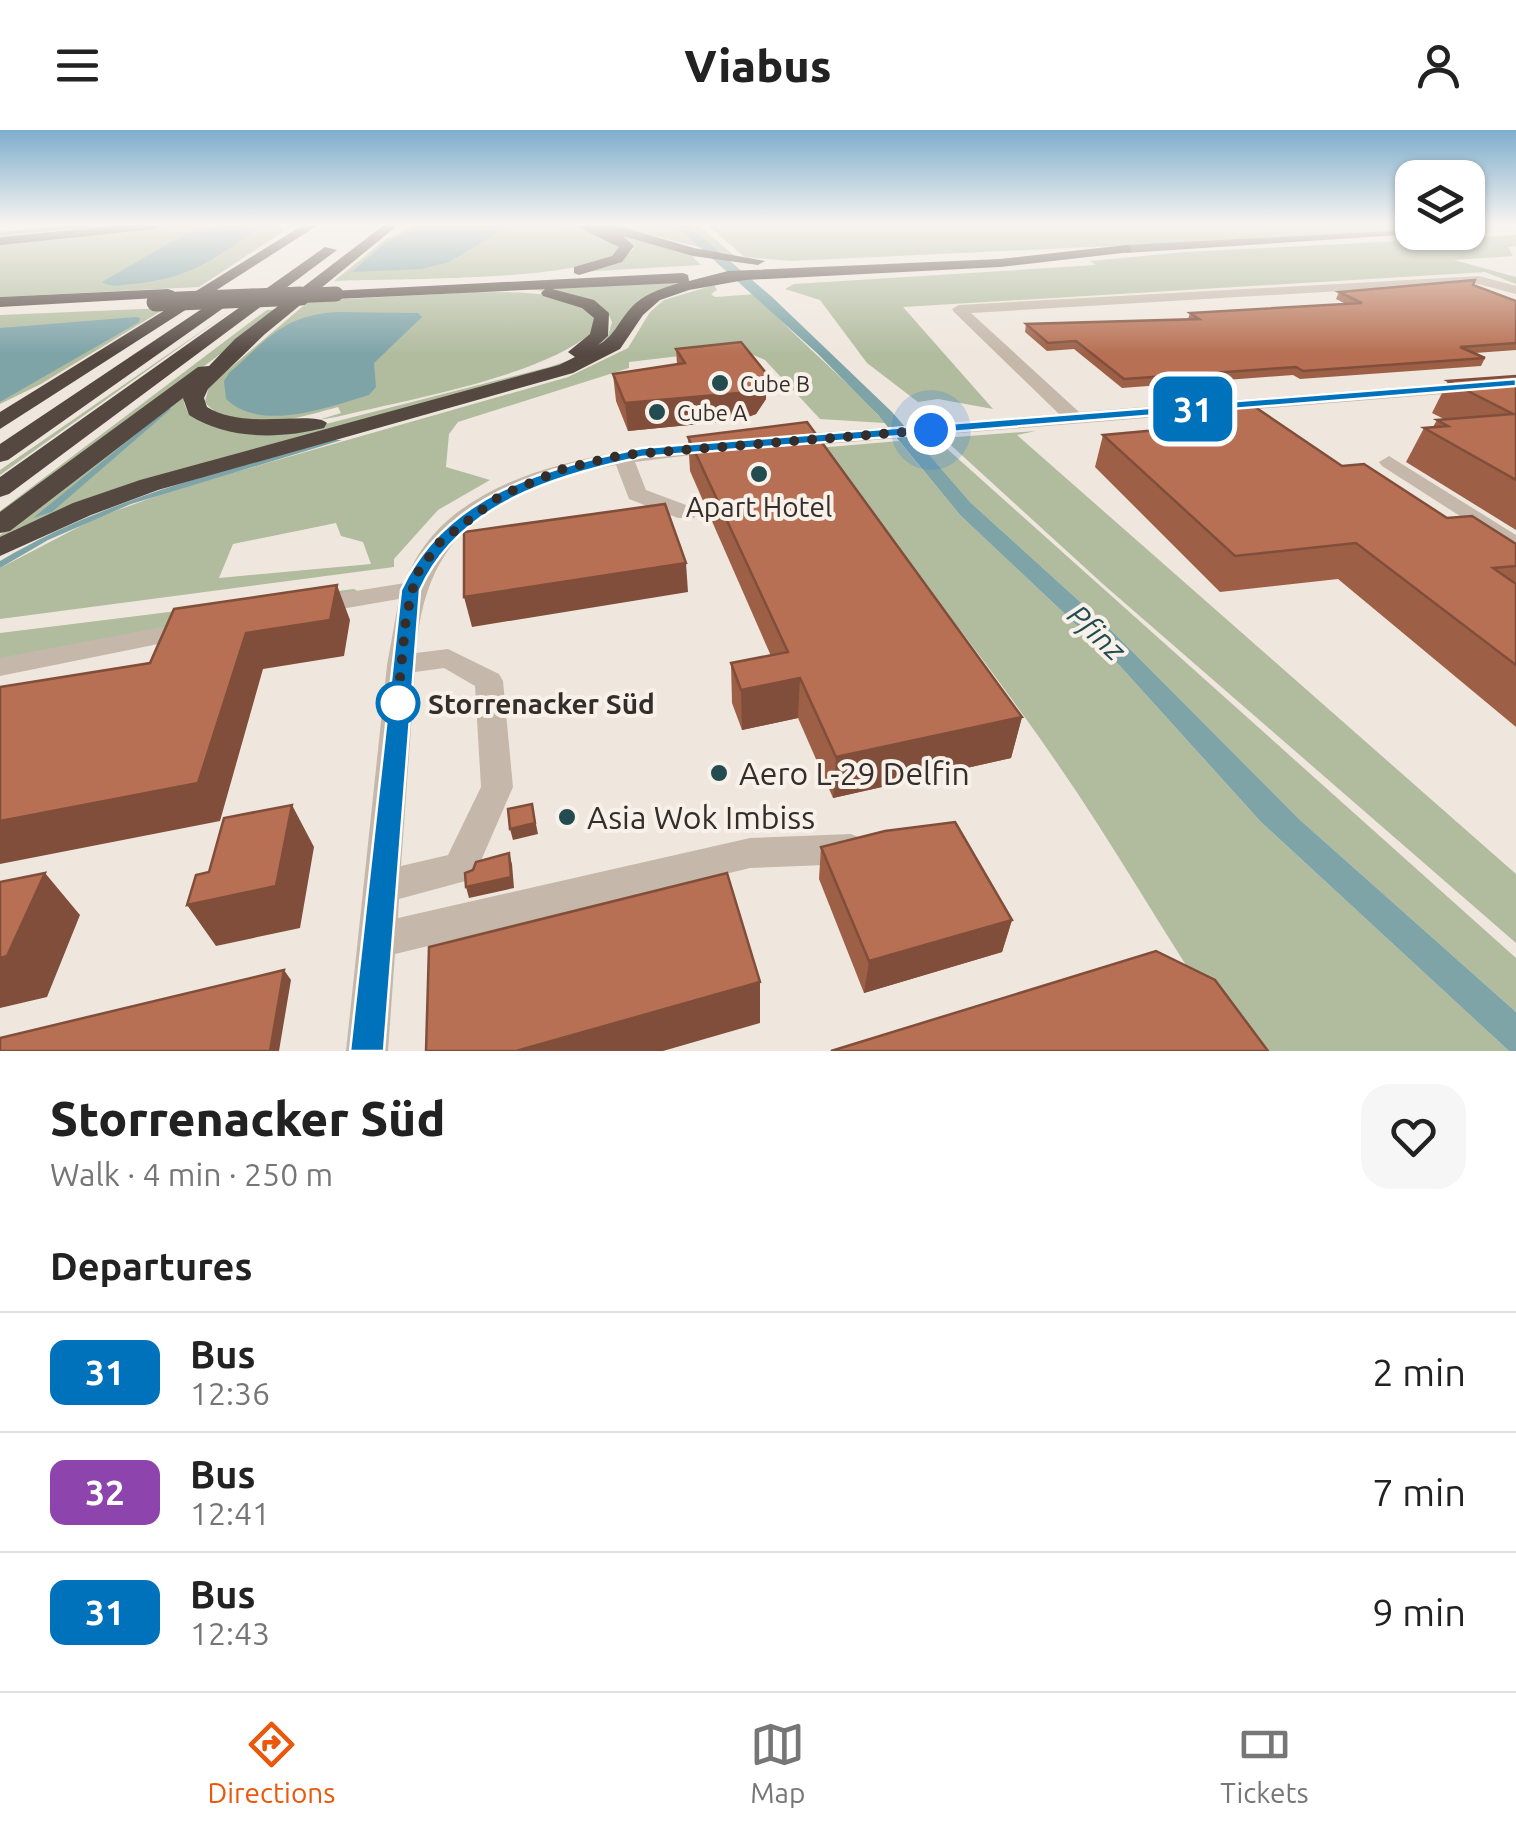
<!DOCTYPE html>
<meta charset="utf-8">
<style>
:root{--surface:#fff;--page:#f6f6f6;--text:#222;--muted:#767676;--line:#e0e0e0;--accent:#ea580c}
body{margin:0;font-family:Ubuntu,sans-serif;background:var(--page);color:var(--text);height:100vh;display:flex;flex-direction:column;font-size:38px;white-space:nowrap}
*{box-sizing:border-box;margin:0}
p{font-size:32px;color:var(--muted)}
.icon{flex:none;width:55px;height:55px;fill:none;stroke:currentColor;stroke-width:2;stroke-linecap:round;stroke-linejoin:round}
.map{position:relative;height:921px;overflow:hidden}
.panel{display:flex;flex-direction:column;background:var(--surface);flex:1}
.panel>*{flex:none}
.badge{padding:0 20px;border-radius:15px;font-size:35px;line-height:65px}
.tools{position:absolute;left:1395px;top:30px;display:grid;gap:20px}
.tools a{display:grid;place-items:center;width:90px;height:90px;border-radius:20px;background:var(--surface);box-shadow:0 2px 8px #0004;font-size:50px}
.you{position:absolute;width:50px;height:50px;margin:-25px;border:8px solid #fff;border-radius:50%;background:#1a73e8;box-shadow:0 0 0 15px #1a73e833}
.map>.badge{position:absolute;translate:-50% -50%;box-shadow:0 0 0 5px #fff}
h2{padding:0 50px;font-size:38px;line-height:90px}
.round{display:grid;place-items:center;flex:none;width:105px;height:105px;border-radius:30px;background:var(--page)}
.headline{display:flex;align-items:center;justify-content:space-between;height:170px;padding:0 50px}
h1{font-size:48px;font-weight:800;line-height:75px}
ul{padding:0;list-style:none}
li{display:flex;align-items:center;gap:30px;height:120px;padding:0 50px;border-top:2px solid var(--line)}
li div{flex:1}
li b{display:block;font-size:38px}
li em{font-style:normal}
li .badge{min-width:110px;font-weight:700;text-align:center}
header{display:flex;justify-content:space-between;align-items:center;height:130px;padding:0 50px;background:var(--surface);font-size:45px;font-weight:800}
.tab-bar{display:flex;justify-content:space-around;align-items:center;height:140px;border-top:2px solid var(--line);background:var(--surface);font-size:28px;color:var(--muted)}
.tab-bar a{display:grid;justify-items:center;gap:5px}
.tab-bar .current{color:var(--accent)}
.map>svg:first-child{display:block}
.green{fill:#b1bc9f;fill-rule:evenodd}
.water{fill:#7fa4a8}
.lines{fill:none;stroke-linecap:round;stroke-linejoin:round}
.stream{stroke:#7fa4a8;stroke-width:4}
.minor{fill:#c5b8aa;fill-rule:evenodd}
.major{fill:#74655c;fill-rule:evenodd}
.highway{fill:#544841;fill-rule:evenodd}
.highway-bridge-far1{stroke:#544841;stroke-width:15}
.highway-bridge{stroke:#544841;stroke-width:19}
.wall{fill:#9d6047}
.shaded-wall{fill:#804e3a}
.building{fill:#b77053;stroke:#804e3a;stroke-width:2.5}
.line{fill:#0072bc;stroke:#fff;stroke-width:2.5}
.walk{stroke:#342d29;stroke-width:10;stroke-dasharray:0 18}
.poi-dot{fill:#234b50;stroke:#f7f1e9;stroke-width:4}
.stop-dot{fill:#fff;stroke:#0072bc;stroke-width:5}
.labels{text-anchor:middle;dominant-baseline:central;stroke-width:8;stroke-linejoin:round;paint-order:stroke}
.far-poi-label{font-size:22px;fill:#342d29;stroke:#f7f1e9;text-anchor:start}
.poi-label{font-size:28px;fill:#342d29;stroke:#f7f1e9}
.stop-label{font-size:28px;font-weight:bold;fill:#342d29;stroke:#f7f1e9;text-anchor:start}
.water-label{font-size:30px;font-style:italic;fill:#234b50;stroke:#f7f1e9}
.near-poi-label{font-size:32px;fill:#342d29;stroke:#f7f1e9;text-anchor:start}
</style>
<header><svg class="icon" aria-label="menu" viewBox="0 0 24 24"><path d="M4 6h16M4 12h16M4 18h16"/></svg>Viabus<svg class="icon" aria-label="person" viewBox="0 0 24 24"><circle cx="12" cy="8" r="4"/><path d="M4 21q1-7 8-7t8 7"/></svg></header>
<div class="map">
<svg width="1516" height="921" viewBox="0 0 1516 921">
<rect width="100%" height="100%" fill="#efe7dd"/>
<path class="green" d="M170,95H279L284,101L199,157L0,167V112Z
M414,95C477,95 570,80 622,118C598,153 381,148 334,151L385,110Z
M588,95L691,125L701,135L579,142L620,131L634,119L627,109Z
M610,95H698L735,126Z
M707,95H1412V102L790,131L745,127Z
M1516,105V116L1508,117L1513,126L1454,130L1516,147V154L1485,142L903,177L993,279L938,269L918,272L867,233L820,170L785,159L794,154L1096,135L1090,131L1185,122Z
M685,151L659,162L609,213L575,232L239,324L0,411V405L188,263L184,273L189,285L314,297L549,237L570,230L608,206L612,192L608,183L562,163L527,159Z
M714,155L717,160L711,164L715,167L756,164C796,210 845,247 885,293L820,289L765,230L739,219L629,232V238L458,292L449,304L446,337L490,350L438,380L394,429V437L0,489V438L96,388L176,359L568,247L628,218L650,182L664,170ZM336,393L341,406L363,412L371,434L219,448L233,414Z
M476,162C515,163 568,158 596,189L594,201C539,248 408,269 336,287L318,290L341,283L338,277C301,287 234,309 205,272L209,256L309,171Z
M166,178L41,254L0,274V185Z
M281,179L0,388V381L257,187L267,180Z
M228,183L0,345V340Z
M1036,301L1017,305L1516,744V813L1104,455L943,308Z
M935,308L1516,828V882L1299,689L1110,499L970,372L916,310Z
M899,311L960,385L1120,536L1261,692L1509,921H1243C1177,827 1122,727 1057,633C982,524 899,421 817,318Z
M354,459L359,462L0,533V503Z"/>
<path class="water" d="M224,95L260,97C212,130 192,148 132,154C121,155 111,158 102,152L183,105Z
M419,95H512L449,132L422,139L352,142L381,116Z
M675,95H688L772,167L892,282L970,372L1110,499L1299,689L1516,882V921H1509L1261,692L1120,536L960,385L878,285L817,223Z
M337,182L418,183L422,187L374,233L376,257L369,265C328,277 262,303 226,269L224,251L229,243C268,209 283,185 337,182Z
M136,187L140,188L139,192L0,272V198Z
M168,278L171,279L52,382L33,388Z
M333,310H342L131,374L48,410L0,438V431C103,370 218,342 333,310Z"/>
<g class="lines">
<path class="stream" d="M0,104L94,95"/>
<path class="minor" d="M1479,146L1516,156V164L1474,153L971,183L1079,282L1516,248V258L788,317L778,311L788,305L1059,284L954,182L952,179L959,175Z
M724,310L734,316L731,320L635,332L646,360L694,378L697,383L694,388H678L629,369L616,335C500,359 425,396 416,523L448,519L499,544L503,551L513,657L473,749L399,769L398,788L750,708L851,704L863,709L869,719L863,729L851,734L750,738L395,824L388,921H346L387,535L399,469L312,484L299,476L312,468L405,453C446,335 621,319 724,310ZM444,538L475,556L481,657L448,725L401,736L415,542Z
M1389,326L1516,405V422L1382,336L1379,332Z
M194,491L207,499L203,505L0,546V528Z"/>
<path class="major" d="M1486,95L1485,97L1468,102V96Z
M1412,100L1445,102L1126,123L1120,119L1126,115Z"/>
<path class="highway" d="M119,95H162L156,99L0,115V107Z
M303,95H318L0,299V282Z
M384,95H398L265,204L208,259L204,268L207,277C245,301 312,280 327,293L324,298C280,309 228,310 189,285L183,268L10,401L0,403V382L198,237L209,236L235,209Z
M573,95H615L694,118L765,131L758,135L693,126L623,106L634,116L622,132L579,145L574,143V137L612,126L619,117Z
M1126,115L1131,116V122L1000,137L745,150L689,160L660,170L643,185L620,219L573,243L158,360L91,385L0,426V407L73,373L140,350L559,235L575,227L568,222L590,204L594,188L582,178L543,166L541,163L545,159L336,169L328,164L330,161L683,143L688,145L689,151L728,141L1000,129ZM679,153C660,159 643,164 630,179C619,191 613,208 598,215L608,206L609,183L594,170L552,159Z
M325,117L337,120L9,364L0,367V347Z
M168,159L174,161V167L0,177V167Z
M218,168L232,172L8,330L0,332V314Z"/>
<path class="highway-bridge-far1" d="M245,168L336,164"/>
<path class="highway-bridge" d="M156,172L301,166"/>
</g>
<path class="wall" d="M1473,155L1516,171V220L1475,223L1485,228L1481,236L1300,249L1293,245L1122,258L1074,219L1047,221L1025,202L1026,194L1188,189L1190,183L1346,174L1336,169L1339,162Z
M676,219L766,269L756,284L740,290L628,301L616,271L613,244L677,234Z
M1516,246V400L1406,332L1424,298L1433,297L1437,290L1444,289L1432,283L1448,251Z
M1162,285L1342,336L1447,388L1516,414V597L1338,449L1220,462L1095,337L1103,305L1157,300Z
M688,307L1022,587L1011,628L833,668L798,588L742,600L732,573L731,533L771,526L690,341Z
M821,717L1012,790L1002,822L864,863L819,749Z"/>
<path class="shaded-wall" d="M766,243V269L756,284L740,290L628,301L625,273Z
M686,433L688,462L472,497L464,467Z
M337,455L350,490L344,526L263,539L220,691L0,734V691L246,503Z
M800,548L798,588L742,600L741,560Z
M1022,587L1011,628L833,668L836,627Z
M532,674L538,704L513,710L510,699Z
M292,675L314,717L300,798L216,816L187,775Z
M509,723L512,734L514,758L469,768L466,757Z
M45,743L80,785L47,867L0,878V828Z
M1012,790L1002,822L864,863L869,831Z
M284,840L291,850L279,921H270Z
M760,852V893L663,921H516Z"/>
<path class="building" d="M1475,150L1473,155L1516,171V213L1460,217L1485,228L1303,241L1296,237L1124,249L1076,211L1048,213L1026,194L1199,189L1190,183L1362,173L1339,162Z
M741,212L766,243L756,257L739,263L625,273L613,244L685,233L676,219Z
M1516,246V350L1424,298L1448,296L1437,290L1513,284L1448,251Z
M1255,277L1342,336L1364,334L1447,388L1472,386L1516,414V436L1493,438L1516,454V535L1356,413L1235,426L1103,305L1179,298L1162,285Z
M807,292L1022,587L836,627L800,548L741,560L731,533L788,522L688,307Z
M665,374L686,433L464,467V402Z
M337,455L330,490L246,503L198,653L0,691V557L150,533L174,479Z
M532,674L535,693L510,699L508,679Z
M292,675L276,756L187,775L196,745L209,742L224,688Z
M955,692L1012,790L869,831L821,717L885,701Z
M509,723L511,747L466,757L465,743L473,740L476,732Z
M45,743L7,826L0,828V752Z
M727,743L760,852L516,921H426L429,817Z
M1156,821L1215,850L1268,921H831Z
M284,840L270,921H0V908Z"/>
<linearGradient id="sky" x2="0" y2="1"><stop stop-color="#7eaece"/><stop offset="0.42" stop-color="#f8f4f0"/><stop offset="1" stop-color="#f8f4f0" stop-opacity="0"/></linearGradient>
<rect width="1516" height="224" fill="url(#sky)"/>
<path class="line" d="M1516,249V256L642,327C557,345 459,373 420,460L384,921H350L401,460C446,363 546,338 642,318Z"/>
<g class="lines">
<path class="walk" d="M398,573L397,578L406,488L416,445L440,412L500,366L563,339L622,325L931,300"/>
</g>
<g class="poi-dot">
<circle cx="720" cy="253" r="10"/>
<circle cx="657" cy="282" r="10"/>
<circle cx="759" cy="344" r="10"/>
<circle cx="719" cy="643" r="10"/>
<circle cx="567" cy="687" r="10"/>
</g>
<circle class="stop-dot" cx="398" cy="573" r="20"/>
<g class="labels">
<g class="far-poi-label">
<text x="740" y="253">Cube B</text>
<text x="677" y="282">Cube A</text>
</g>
<g class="poi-label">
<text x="759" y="376">Apart Hotel</text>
</g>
<g class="stop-label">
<text x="428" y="573">Storrenacker Süd</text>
</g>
<g class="water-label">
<text transform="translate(1097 502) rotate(43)">Pfinz</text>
</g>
<g class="near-poi-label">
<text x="739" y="643">Aero L-29 Delfin</text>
<text x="587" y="687">Asia Wok Imbiss</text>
</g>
</g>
</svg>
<div class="tools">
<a><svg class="icon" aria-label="layers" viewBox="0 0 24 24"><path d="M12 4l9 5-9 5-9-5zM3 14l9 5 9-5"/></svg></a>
</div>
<div class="you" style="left:931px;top:300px"></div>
<b class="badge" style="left:1193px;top:279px;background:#0072bc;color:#fff">31</b>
</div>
<section class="panel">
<div class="headline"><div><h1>Storrenacker Süd</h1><p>Walk · 4 min · 250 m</p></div><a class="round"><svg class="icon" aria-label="heart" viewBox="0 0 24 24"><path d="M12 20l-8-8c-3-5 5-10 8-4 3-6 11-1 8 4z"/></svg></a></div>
<h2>Departures</h2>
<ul>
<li><span class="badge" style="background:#0072bc;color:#fff">31</span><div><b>Bus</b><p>12:36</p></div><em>2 min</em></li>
<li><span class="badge" style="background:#8e44ad;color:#fff">32</span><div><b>Bus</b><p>12:41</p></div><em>7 min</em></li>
<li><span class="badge" style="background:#0072bc;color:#fff">31</span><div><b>Bus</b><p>12:43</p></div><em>9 min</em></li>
</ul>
</section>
<nav class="tab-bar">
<a class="current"><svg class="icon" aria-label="directions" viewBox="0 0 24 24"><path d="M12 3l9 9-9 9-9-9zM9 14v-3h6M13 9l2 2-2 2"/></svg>Directions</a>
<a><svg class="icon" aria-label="map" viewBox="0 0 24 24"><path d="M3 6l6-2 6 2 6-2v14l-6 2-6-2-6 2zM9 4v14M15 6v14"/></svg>Map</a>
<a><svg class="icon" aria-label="tickets" viewBox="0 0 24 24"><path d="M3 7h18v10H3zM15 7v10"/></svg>Tickets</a>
</nav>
